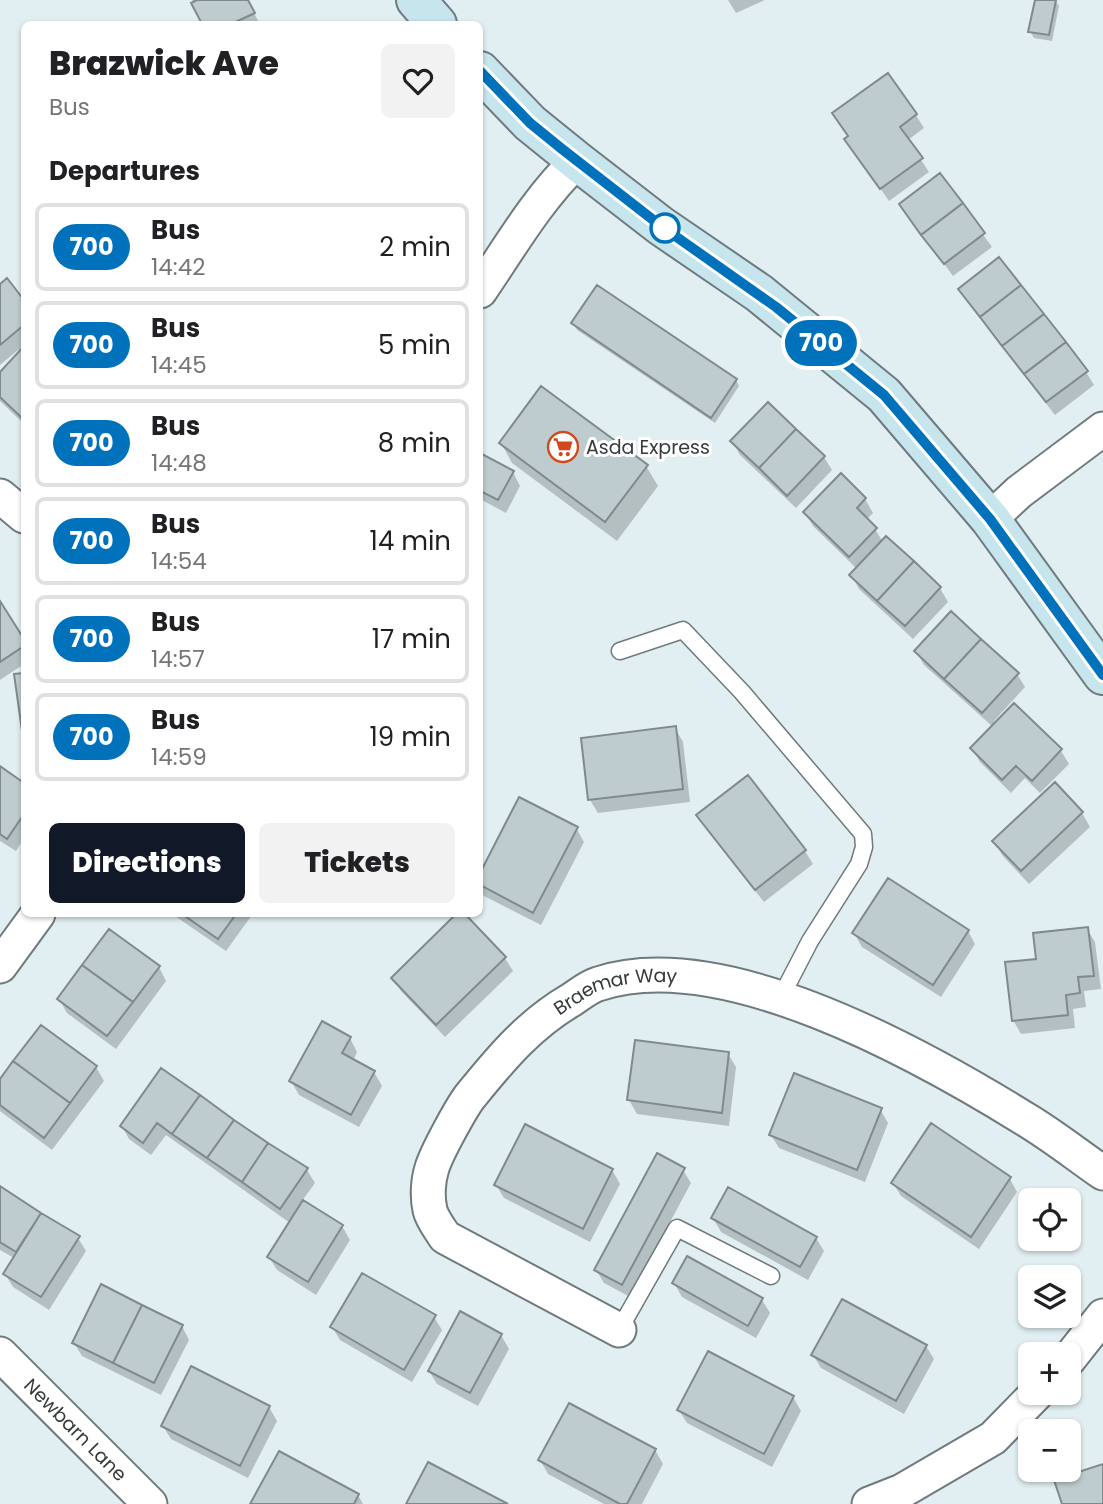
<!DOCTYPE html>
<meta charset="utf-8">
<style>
:root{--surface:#fff;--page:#f2f2f2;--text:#202124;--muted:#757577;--line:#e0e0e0;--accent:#111827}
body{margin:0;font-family:Poppins,sans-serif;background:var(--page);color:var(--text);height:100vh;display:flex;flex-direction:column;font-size:26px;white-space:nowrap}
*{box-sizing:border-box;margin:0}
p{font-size:23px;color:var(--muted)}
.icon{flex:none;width:38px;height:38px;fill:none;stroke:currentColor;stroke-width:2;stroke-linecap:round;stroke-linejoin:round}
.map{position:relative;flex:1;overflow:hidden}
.drawer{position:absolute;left:21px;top:21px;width:462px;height:896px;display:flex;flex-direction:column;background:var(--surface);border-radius:10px;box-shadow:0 2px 5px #0004}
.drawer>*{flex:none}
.badge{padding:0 14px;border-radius:23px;font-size:24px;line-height:46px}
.buttons{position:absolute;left:1018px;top:1188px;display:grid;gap:14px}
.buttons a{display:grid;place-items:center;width:63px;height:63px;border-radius:10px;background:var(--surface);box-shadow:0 2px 5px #0004;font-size:35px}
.map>.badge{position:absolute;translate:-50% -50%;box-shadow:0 0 0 4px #fff}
h2{padding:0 28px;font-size:26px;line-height:63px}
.round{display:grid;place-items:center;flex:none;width:74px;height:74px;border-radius:10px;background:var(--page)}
.headline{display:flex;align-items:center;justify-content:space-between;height:119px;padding:0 28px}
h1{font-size:33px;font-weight:800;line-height:52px}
.action{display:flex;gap:14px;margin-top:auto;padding:14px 28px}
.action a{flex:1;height:80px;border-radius:10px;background:var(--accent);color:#fff;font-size:28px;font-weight:800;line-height:80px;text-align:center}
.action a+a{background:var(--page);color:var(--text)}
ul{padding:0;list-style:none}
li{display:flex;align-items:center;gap:21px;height:88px;margin:0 14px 10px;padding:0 14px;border:4px solid var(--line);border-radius:10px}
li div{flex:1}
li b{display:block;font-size:26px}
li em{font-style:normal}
li .badge{min-width:77px;font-weight:700;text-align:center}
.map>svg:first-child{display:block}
.shadow{fill:#0003}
.building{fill:#bfcccf;stroke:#7e8a8d;stroke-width:2}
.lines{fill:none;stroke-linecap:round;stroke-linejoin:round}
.service-casing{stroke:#6e7a7d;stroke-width:19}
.minor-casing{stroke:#6e7a7d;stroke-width:37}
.secondary-casing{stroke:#6e7a7d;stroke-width:42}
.service{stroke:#fff;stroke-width:16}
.minor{stroke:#fff;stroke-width:33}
.secondary{stroke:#c6e5ec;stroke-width:38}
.line-casing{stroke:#fff;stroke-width:16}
.line{stroke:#0072bc;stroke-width:10}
.stop-dot{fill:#fff;stroke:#0072bc;stroke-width:3.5}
.labels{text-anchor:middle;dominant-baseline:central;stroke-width:6;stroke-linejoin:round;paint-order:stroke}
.poi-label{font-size:19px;fill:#363b3c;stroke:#fff;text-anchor:start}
.street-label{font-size:19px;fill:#363b3c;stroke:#fff}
</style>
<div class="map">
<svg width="1103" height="1504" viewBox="0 0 1103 1504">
<rect width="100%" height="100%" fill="#e2eff2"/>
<path class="shadow" d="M192,0H247L260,24H204Z
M728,0H765L736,13Z
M1036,0H1055L1059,6L1052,41L1034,38L1030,31Z
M916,115L924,128L908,140L929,172L889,201L846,139Z
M940,175L992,247L953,276L901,205Z
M6,281L24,303V345L0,365V286Z
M960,290L1086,372L1094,385L1055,415L968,303Z
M573,323L736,380L739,386L715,423L577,330Z
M24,349V424L0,401V374Z
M732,441L824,457L832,470L796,508L740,455Z
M501,443L646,466L658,486L617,541L512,463Z
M480,455L513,472L520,486L506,513L480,499Z
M841,476L865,499L873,513L866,520L875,529L883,542L886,539L940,588L948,602L913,639L859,589L852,575L857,569L813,526L805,513Z
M0,604L24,642V664L0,680Z
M916,651L1017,674L1025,687L994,721L997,723L1014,705L1061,751L1069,764L1040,793L1025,778L1011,793L980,762L972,749L993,727L924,665Z
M24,675V737L16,676Z
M675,728L683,742L690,802L598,813L590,800L583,739Z
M0,768L24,785V838L16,851L0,841Z
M1055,784L1082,813L1090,827L1029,884L1002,855L994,841Z
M520,799L576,828L584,842L541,925L484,896L480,888V877Z
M699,816L805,851L813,864L764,902L706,829Z
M172,914H251L252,915L226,951Z
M459,914H462L505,958L513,971L445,1037L401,991L393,978Z
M1087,929L1095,942L1101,989L1084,991L1086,1007L1073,1009L1075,1028L1021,1034L1013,1020L1038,960Z
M968,931L975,944L941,997L862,947L854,933Z
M159,967L166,981L116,1049L67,1013L59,999Z
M350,1038L357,1052L353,1061L374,1072L382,1086L359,1127L299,1095L291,1081Z
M728,1054L736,1067L729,1126L637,1114L629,1100Z
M96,1067L104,1081L52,1150L0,1111V1082Z
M162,1071L267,1145L307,1170L315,1183L302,1201L342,1226L350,1240L316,1295L277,1270L269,1257L290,1223L166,1135L151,1155L129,1139L122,1126Z
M880,1109L888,1123L865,1182L779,1148L771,1135Z
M612,1170L620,1184L590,1242L504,1198L496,1185Z
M683,1170L691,1183L630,1297L604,1283L596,1270Z
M1010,1179L1017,1192L979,1249L901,1196L893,1183Z
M0,1188L78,1238L86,1251L49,1310L13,1287L5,1274L14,1258L0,1250Z
M713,1218L816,1238L824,1251L808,1280L721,1232Z
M688,1258L762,1300L770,1313L756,1338L682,1297L674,1283Z
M434,1317L442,1330L412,1382L340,1340L332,1327Z
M182,1326L189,1340L161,1395L82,1356L74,1343Z
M501,1335L509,1349L478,1406L437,1384L429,1371Z
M926,1346L934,1359L904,1414L821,1368L813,1355Z
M793,1397L801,1411L772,1467L687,1423L679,1410Z
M269,1407L277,1421L248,1478L171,1439L163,1426Z
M655,1450L663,1464L642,1504H604L548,1474L540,1460Z
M358,1495L363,1504H252Z"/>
<path class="building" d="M197,0H248L255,13L231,24H202L191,3Z
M1035,0H1056L1049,35L1028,32Z
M888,73L917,114L900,127L923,158L880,189L844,139L848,136L832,113Z
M940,173L963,203L921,235L899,204Z
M963,203L985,233L944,264L921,235Z
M999,257L1021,285L980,317L958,289Z
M7,278L24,300V325L0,345V284Z
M597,285L737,379L711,418L571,323Z
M1021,285L1044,314L1002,346L980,317Z
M1044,314L1066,342L1024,374L1002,346Z
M1066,342L1088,371L1046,402L1024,374Z
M24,346V420L0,397V372Z
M541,386L648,465L605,522L499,443Z
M768,402L796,429L759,468L730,441Z
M796,429L825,456L787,496L759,468Z
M480,453L514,471L498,500L480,491Z
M841,473L866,498L857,508L877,528L849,557L803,512Z
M886,536L914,561L877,601L849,575Z
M914,561L941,587L905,626L877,601Z
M0,601L24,639V646L0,662Z
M951,611L981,639L944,679L914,651Z
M981,639L1019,673L982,713L944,679Z
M24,673V738H23L14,674Z
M1014,703L1062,749L1032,781L1016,766L1002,780L970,748Z
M676,726L683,789L588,800L581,738Z
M0,766L24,783V814L7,839L0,834Z
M748,775L806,850L755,890L696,815Z
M1055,782L1083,812L1021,871L992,841Z
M519,797L578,827L533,913L480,885V873Z
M888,878L969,930L933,985L852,933Z
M182,914H236L218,939Z
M456,914H465L506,957L436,1025L391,978Z
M1088,927L1094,976L1078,977L1080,993L1066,995L1068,1015L1012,1021L1005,962L1036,959L1033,933Z
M109,929L160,966L133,1002L82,965Z
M82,965L133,1002L107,1036L57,999Z
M322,1021L351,1037L342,1053L375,1071L351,1115L289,1081Z
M41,1025L97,1066L70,1103L13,1061Z
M635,1040L729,1052L722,1113L627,1100Z
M13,1061L70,1103L44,1138L0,1105V1079Z
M161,1068L200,1095L172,1134L157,1123L143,1143L120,1126Z
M794,1073L882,1108L857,1170L769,1135Z
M200,1095L234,1120L207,1158L172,1134Z
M234,1120L268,1143L242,1182L207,1158Z
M931,1123L1011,1177L971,1237L891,1183Z
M525,1124L613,1169L583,1229L494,1185Z
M268,1143L308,1168L280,1209L242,1182Z
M657,1153L685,1168L622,1285L594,1270Z
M0,1186L41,1213L16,1252L0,1242Z
M728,1187L817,1237L800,1267L711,1218Z
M303,1200L343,1225L308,1282L267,1257Z
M41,1213L80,1236L41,1297L3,1274Z
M687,1256L763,1298L748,1326L672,1283Z
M362,1273L436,1315L404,1370L330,1327Z
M101,1284L142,1305L113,1363L72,1343Z
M842,1299L927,1345L896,1401L811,1355Z
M142,1305L183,1325L154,1383L113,1363Z
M460,1311L502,1334L470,1393L428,1371Z
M708,1351L794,1396L764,1454L677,1410Z
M191,1366L270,1406L240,1466L161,1426Z
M569,1403L656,1449L627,1504H620L538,1460Z
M279,1451L359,1494L354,1504H250Z
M428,1462L508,1504H406Z
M1103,1464V1504H1062L1054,1480Z"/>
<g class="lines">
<g class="service-casing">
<path id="service" d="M620,651L683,630L742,692L863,834L864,847L859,864L810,941L781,997
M619,1330L677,1228L771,1276"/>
</g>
<g class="minor-casing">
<g id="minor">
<path d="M480,291C510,247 538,198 577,161"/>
<path d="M0,496L24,516"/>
<path d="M990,519L1019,492L1103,429"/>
<path d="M0,966L38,914"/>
<path id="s1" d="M619,1330L445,1237C440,1229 432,1219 430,1210C427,1197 428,1180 432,1168C436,1154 463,1104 472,1094C502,1057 530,1024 571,1000C579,995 588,987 598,984C722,943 920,1054 1025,1119C1052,1135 1077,1155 1103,1173"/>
<path id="s2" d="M0,1354L150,1504"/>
<path d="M1069,1359L1103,1316"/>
<path d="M869,1504L902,1491L993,1438L1037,1393"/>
</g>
</g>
<g class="secondary-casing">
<path id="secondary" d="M416,0L437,24
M480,71L530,123L577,161L661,226L759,293L884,395L990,519L1103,675"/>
</g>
<use href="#service" class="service"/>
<use href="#minor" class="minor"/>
<use href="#secondary" class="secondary"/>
</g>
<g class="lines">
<g class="line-casing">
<path id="line" d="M480,71L530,123L562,149L661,226L776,307L884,395L990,519L1103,675"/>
</g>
<use href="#line" class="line"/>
</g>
<defs>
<g id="supermarket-ring" transform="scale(1.575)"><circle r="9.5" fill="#fff" stroke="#d24a1c" stroke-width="1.5"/><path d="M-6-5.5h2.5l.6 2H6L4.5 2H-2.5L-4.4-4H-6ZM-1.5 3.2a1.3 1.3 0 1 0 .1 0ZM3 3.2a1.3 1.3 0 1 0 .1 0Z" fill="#d24a1c"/></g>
</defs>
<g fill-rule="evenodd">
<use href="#supermarket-ring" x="563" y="447"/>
</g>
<circle class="stop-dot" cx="665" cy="228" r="14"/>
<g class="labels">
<g class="poi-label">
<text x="586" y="447">Asda Express</text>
</g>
<g class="street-label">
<text stroke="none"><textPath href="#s1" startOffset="539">Braemar Way</textPath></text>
<text stroke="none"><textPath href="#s2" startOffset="107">Newbarn Lane</textPath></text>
</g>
</g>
</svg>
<div class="buttons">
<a><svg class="icon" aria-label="locate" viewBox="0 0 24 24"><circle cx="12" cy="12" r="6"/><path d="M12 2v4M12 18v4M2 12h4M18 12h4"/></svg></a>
<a><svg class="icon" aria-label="layers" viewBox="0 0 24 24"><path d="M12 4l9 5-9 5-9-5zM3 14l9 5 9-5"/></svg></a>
<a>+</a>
<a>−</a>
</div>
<b class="badge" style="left:821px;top:343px;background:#0072bc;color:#fff">700</b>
<section class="drawer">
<div class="headline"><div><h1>Brazwick Ave</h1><p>Bus</p></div><a class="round"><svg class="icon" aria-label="heart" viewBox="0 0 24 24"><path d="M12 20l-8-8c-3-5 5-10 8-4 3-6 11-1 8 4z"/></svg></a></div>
<h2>Departures</h2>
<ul>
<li><span class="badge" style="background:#0072bc;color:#fff">700</span><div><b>Bus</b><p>14:42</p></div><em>2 min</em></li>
<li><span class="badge" style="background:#0072bc;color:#fff">700</span><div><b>Bus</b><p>14:45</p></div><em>5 min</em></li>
<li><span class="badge" style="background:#0072bc;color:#fff">700</span><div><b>Bus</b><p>14:48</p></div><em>8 min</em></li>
<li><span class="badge" style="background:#0072bc;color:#fff">700</span><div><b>Bus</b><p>14:54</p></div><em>14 min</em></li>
<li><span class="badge" style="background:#0072bc;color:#fff">700</span><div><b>Bus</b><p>14:57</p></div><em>17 min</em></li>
<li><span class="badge" style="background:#0072bc;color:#fff">700</span><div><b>Bus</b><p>14:59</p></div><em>19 min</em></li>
</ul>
<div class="action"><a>Directions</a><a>Tickets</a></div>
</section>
</div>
